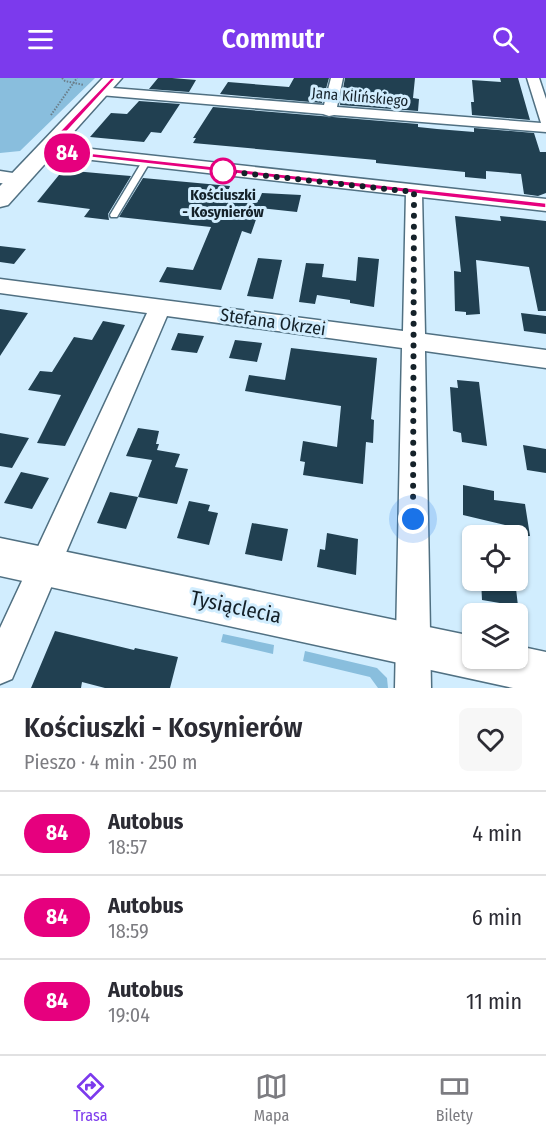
<!DOCTYPE html>
<html lang="pl">
<meta charset="utf-8">
<style>
:root{--surface:#fff;--page:#f7f7f7;--text:#2b2b33;--muted:#7c7c81;--line:#e1e1e2;--accent:#7c3aed}
body{margin:0;font-family:"Fira Sans Condensed",sans-serif;background:var(--page);color:var(--text);height:100vh;display:flex;flex-direction:column;font-size:22px;white-space:nowrap}
*{box-sizing:border-box;margin:0}
p{font-size:20px;color:var(--muted)}
.icon{flex:none;width:33px;height:33px;fill:none;stroke:currentColor;stroke-width:2;stroke-linecap:round;stroke-linejoin:round}
.map{position:relative;height:610px;overflow:hidden}
.side{display:flex;flex-direction:column;background:var(--surface);flex:1}
.side>*{flex:none}
.badge{padding:0 12px;border-radius:20px;font-size:21px;line-height:39px}
.fabs{position:absolute;left:462px;top:447px;display:grid;gap:12px}
.fabs a{display:grid;place-items:center;width:66px;height:66px;border-radius:9px;background:var(--surface);box-shadow:0 2px 4px #0004;font-size:30px}
.you{position:absolute;width:30px;height:30px;margin:-15px;border:4px solid #fff;border-radius:50%;background:#1a73e8;box-shadow:0 0 0 9px #1a73e833}
.map>.badge{position:absolute;translate:-50% -50%;box-shadow:0 0 0 3px #fff}
.round{display:grid;place-items:center;flex:none;width:63px;height:63px;border-radius:9px;background:var(--page)}
.headline{display:flex;align-items:center;justify-content:space-between;height:102px;padding:0 24px}
h1{font-size:28px;font-weight:600;line-height:45px}
ul{padding:0;list-style:none}
li{display:flex;align-items:center;gap:18px;height:84px;padding:0 24px;border-top:2px solid var(--line)}
li div{flex:1}
li b{display:block;font-size:22px}
li em{font-style:normal}
li .badge{min-width:66px;font-weight:700;text-align:center}
header{display:flex;justify-content:space-between;align-items:center;height:78px;padding:0 24px;background:var(--accent);color:#fff;font-size:27px;font-weight:600}
.dock{display:flex;justify-content:space-around;align-items:center;height:84px;border-top:2px solid var(--line);background:var(--surface);font-size:16px;color:var(--muted)}
.dock a{display:grid;justify-items:center;gap:3px}
.dock .active{color:var(--accent)}
.map>svg:first-child{display:block}
.green{fill:#89bedd}
.building{fill:#214051}
.lines{fill:none;stroke-linecap:round;stroke-linejoin:round}
.service-casing{stroke:#507082;stroke-width:3}
.minor-casing{stroke:#507082;stroke-width:3}
.tertiary-casing{stroke:#507082;stroke-width:3}
.secondary-casing{stroke:#507082;stroke-width:3}
.path{stroke:#6a7e8a;stroke-width:2;stroke-dasharray:1.5 1.5;stroke-linecap:butt}
.service{fill:#fff;fill-rule:evenodd}
.minor{fill:#fff;fill-rule:evenodd}
.tertiary{fill:#fff;fill-rule:evenodd}
.secondary{fill:#fff;fill-rule:evenodd}
.line{fill:#e6007e;stroke:#fff;stroke-width:1.5}
.walk{stroke:#142129;stroke-width:6;stroke-dasharray:0 10.8}
.stop-dot{fill:#fff;stroke:#e6007e;stroke-width:3}
.labels{text-anchor:middle;dominant-baseline:central;stroke-width:6;stroke-linejoin:round;paint-order:stroke}
.far-street-label{font-size:15px;fill:#142129;stroke:#d1edfe}
.far-stop-label{font-size:15px;font-weight:bold;fill:#142129;stroke:#d1edfe}
.street-label{font-size:18px;fill:#142129;stroke:#d1edfe}
.near-street-label{font-size:21px;fill:#142129;stroke:#d1edfe}
</style>
<header><svg class="icon" aria-label="menu" viewBox="0 0 24 24"><path d="M4 6h16M4 12h16M4 18h16"/></svg>Commutr<svg class="icon" aria-label="search" viewBox="0 0 24 24"><circle cx="10" cy="10" r="6"/><path d="M15 15l6 6"/></svg></header>
<div class="map">
<svg width="546" height="610" viewBox="0 0 546 610">
<rect width="100%" height="100%" fill="#d1edfe"/>
<path class="green" d="M0,0H95L20,73L0,75Z
M223,556L274,567L273,576L221,564Z
M305,573L377,590L387,600L388,610H378L370,599L303,583Z"/>
<path class="building" d="M158,0H172L196,2L189,14L149,11Z
M294,0H329L322,25L220,16L228,4L289,9Z
M345,0H415L413,20L419,21L418,33L340,27Z
M500,0H518L530,42L472,37L471,24H474L472,2L501,4Z
M139,23L180,26L161,55L151,54L144,64L90,59L111,35L127,36Z
M213,29L418,46V49L437,51L474,54V50L534,55L540,74H546V115L538,118L524,116L521,96L486,93V101L465,99V94L376,85V82L193,65L196,60H193Z
M63,92L107,96L131,98L108,136L109,142L84,139L90,131L37,124Z
M143,100L230,108L226,118L259,122L262,115L301,117L297,134L260,130L251,156L242,153L221,212L159,204L167,189L193,192L211,149L119,139Z
M455,138L501,143L500,138L546,143V233H538L529,189L476,182L480,236L466,237V234L455,233L454,193L461,194Z
M0,168L26,171L14,186L0,184Z
M358,179L379,181L374,229L350,225V222L317,217L315,226L299,224L306,185L324,186L322,199L356,203Z
M258,180L282,182L273,221L247,218Z
M0,231L28,235L0,278Z
M521,235L546,238V256L524,253Z
M103,243L125,247L65,368L37,365L61,317L28,312L40,293L52,294L74,259L92,262Z
M178,255L204,258L197,275L171,272Z
M235,262L262,265L257,284L229,280Z
M291,270L377,280L371,341L374,342L373,365L366,364L363,406L303,397L305,384L300,383L303,363L337,369L341,328L245,313L249,297L285,302Z
M457,302L479,304L487,368L462,364L461,355L453,353L450,309L458,310Z
M138,350L159,353L156,366H159L157,372L180,376L175,389L188,391L177,426L138,419L152,382L126,378Z
M0,355L29,360L12,390L0,388Z
M523,367L546,371V395L527,392Z
M21,394L49,400L32,431L4,425Z
M463,407L494,413V422L525,426L530,458H506L505,447L463,437Z
M110,414L138,419L126,451L97,445Z
M189,423L210,427L208,433L218,435L209,467L177,460Z
M252,445L288,451L282,483L245,476Z
M327,455L358,461L356,497L317,489L320,471L325,472Z
M481,502H515L518,528L482,522Z
M55,553L134,572L135,570L178,579L170,610H105L82,604L81,610H31Z"/>
<g class="lines">
<g class="service-casing">
<path id="service" d="M143,82L150,84L117,139H111L110,137Z"/>
</g>
<g class="minor-casing">
<path id="minor" d="M331,0H343L337,29L541,45L527,0H539L546,21V54L334,37L329,38L323,36L100,17L94,13L100,9L324,27Z
M414,109L422,114L425,256L546,272V290L425,273L431,610H395L402,270L167,238L12,601L0,606V550L147,235L0,215V201L403,253L406,114Z"/>
</g>
<g class="tertiary-casing">
<path id="tertiary" d="M46,66L546,121V133L39,76L37,72L39,68Z
M0,93L26,97L29,101L26,105L19,107L0,105Z
M0,460L472,558V580H518V568L546,574V610H513L0,498Z"/>
</g>
<g class="secondary-casing">
<path id="secondary" d="M103,0H122L8,127L0,129V108Z"/>
</g>
<path class="path" d="M62,0L65,3L84,7
M51,37L77,0"/>
<use href="#service" class="service"/>
<use href="#minor" class="minor"/>
<use href="#tertiary" class="tertiary"/>
<use href="#secondary" class="secondary"/>
</g>
<path class="line" d="M111,0H116L51,71L546,125V130L43,74V71Z"/>
<g class="lines">
<path class="walk" d="M223,93L414,114L413,441"/>
</g>
<circle class="stop-dot" cx="223" cy="93" r="12"/>
<g class="labels">
<g class="far-street-label">
<text transform="translate(360 19) rotate(5)">Jana Kilińskiego</text>
</g>
<g class="far-stop-label">
<text x="223" y="117">Kościuszki<tspan x="223" dy="17">- Kosynierów</tspan></text>
</g>
<g class="street-label">
<text transform="translate(273 244) rotate(8)">Stefana Okrzei</text>
</g>
<g class="near-street-label">
<text transform="translate(236 529) rotate(12)">Tysiąclecia</text>
</g>
</g>
</svg>
<div class="fabs">
<a><svg class="icon" aria-label="locate" viewBox="0 0 24 24"><circle cx="12" cy="12" r="6"/><path d="M12 2v4M12 18v4M2 12h4M18 12h4"/></svg></a>
<a><svg class="icon" aria-label="layers" viewBox="0 0 24 24"><path d="M12 4l9 5-9 5-9-5zM3 14l9 5 9-5"/></svg></a>
</div>
<div class="you" style="left:413px;top:441px"></div>
<b class="badge" style="left:67px;top:75px;background:#e6007e;color:#fff">84</b>
</div>
<section class="side">
<div class="headline"><div><h1>Kościuszki - Kosynierów</h1><p>Pieszo · 4 min · 250 m</p></div><a class="round"><svg class="icon" aria-label="heart" viewBox="0 0 24 24"><path d="M12 20l-8-8c-3-5 5-10 8-4 3-6 11-1 8 4z"/></svg></a></div>
<ul>
<li><span class="badge" style="background:#e6007e;color:#fff">84</span><div><b>Autobus</b><p>18:57</p></div><em>4 min</em></li>
<li><span class="badge" style="background:#e6007e;color:#fff">84</span><div><b>Autobus</b><p>18:59</p></div><em>6 min</em></li>
<li><span class="badge" style="background:#e6007e;color:#fff">84</span><div><b>Autobus</b><p>19:04</p></div><em>11 min</em></li>
</ul>
</section>
<nav class="dock">
<a class="active"><svg class="icon" aria-label="directions" viewBox="0 0 24 24"><path d="M12 3l9 9-9 9-9-9zM9 14v-3h6M13 9l2 2-2 2"/></svg>Trasa</a>
<a><svg class="icon" aria-label="map" viewBox="0 0 24 24"><path d="M3 6l6-2 6 2 6-2v14l-6 2-6-2-6 2zM9 4v14M15 6v14"/></svg>Mapa</a>
<a><svg class="icon" aria-label="tickets" viewBox="0 0 24 24"><path d="M3 7h18v10H3zM15 7v10"/></svg>Bilety</a>
</nav>
